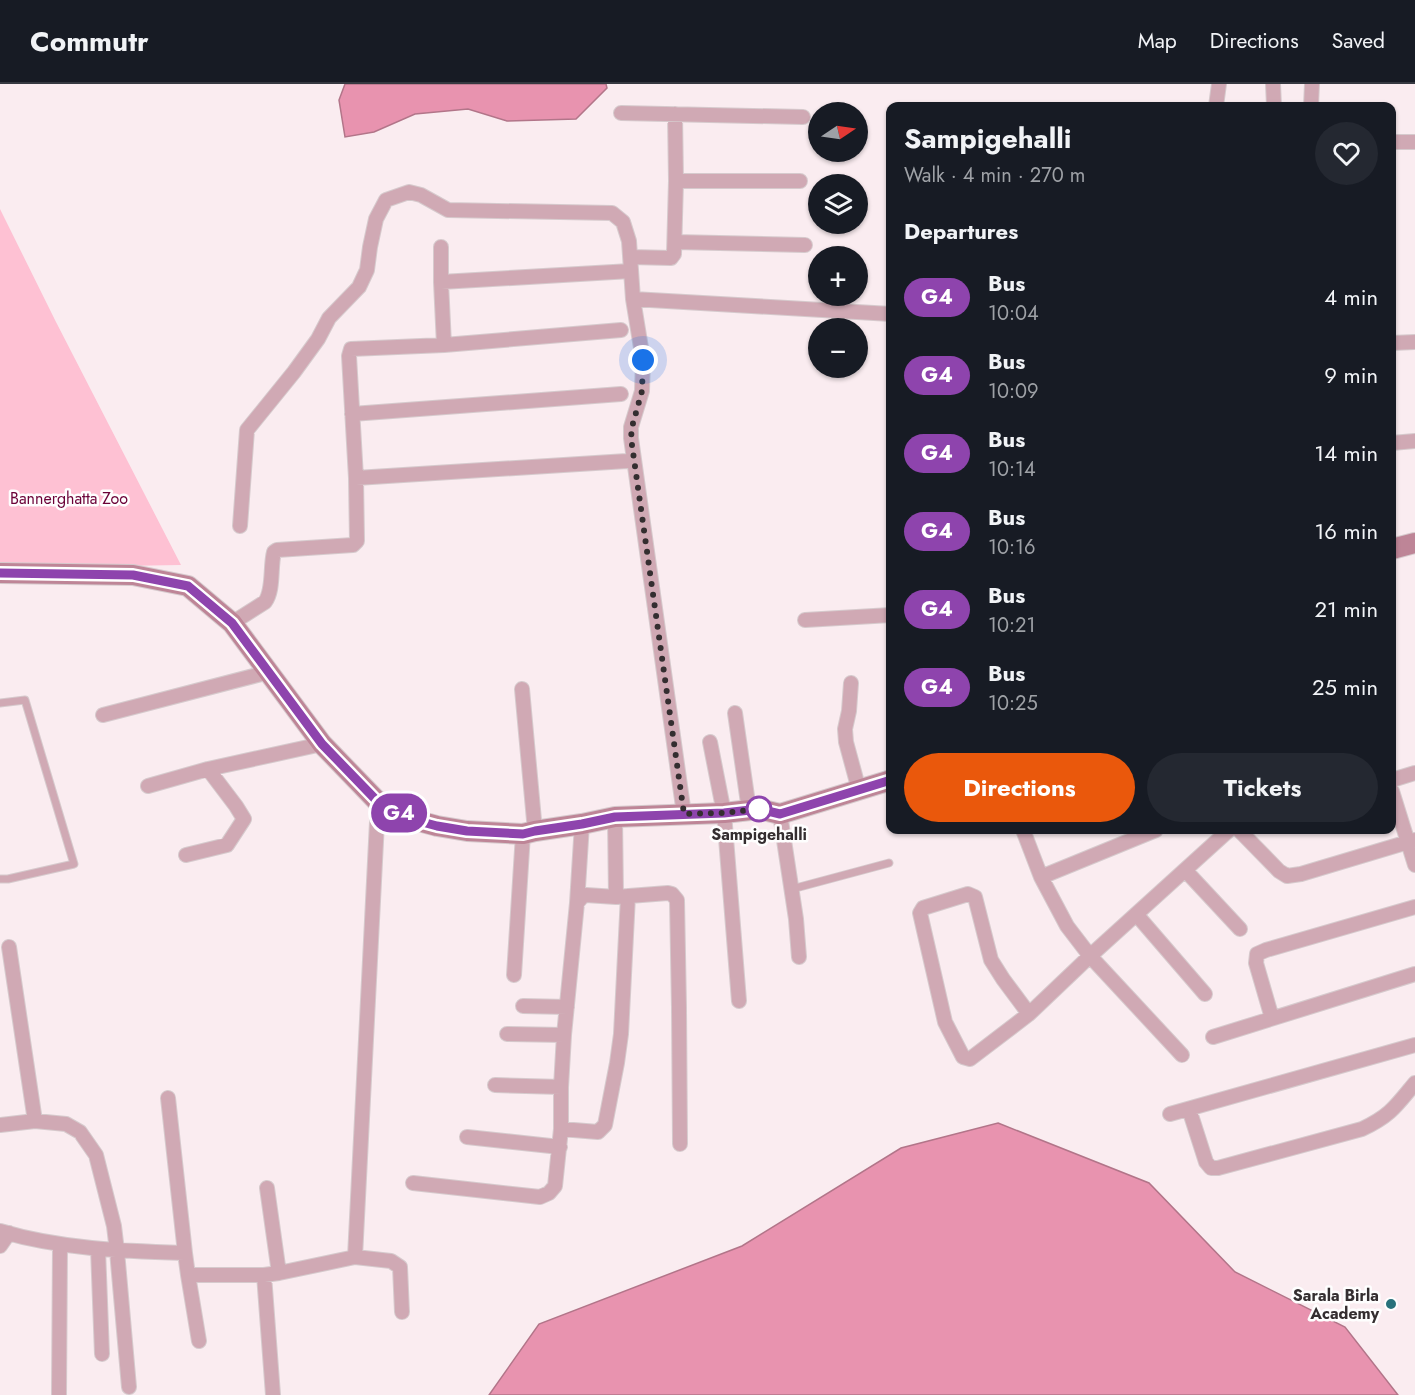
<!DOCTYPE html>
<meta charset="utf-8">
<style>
:root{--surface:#171b24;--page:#242831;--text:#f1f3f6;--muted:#9ea1a6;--line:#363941;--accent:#ea580c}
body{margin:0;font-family:Jost,sans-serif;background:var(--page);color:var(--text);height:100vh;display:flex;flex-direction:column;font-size:22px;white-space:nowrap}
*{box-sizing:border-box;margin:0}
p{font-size:20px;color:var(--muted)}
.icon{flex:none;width:33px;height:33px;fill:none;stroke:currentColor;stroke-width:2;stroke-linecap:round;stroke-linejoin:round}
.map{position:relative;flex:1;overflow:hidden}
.side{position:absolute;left:886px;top:18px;width:510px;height:732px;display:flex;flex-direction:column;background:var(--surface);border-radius:12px;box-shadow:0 2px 4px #0004}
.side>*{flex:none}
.badge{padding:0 12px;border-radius:20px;font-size:21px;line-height:39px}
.needle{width:39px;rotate:77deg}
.controls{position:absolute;left:808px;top:18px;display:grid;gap:12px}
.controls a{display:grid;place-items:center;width:60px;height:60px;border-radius:50%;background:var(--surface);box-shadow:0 2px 4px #0004;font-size:30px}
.you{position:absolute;width:30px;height:30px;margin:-15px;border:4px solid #fff;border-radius:50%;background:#1a73e8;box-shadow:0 0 0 9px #1a73e833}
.map>.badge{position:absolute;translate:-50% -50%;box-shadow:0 0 0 3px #fff}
h2{padding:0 18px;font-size:22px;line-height:54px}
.round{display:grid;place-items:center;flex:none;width:63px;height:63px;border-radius:32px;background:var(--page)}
.head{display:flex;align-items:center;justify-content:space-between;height:102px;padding:0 18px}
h1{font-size:28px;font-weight:700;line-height:45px}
.cta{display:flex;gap:12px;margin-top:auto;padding:12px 18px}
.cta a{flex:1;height:69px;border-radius:36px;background:var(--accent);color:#fff;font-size:24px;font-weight:700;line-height:69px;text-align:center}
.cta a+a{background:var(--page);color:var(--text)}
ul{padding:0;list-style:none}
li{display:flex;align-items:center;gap:18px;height:78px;padding:0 18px}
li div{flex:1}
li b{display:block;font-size:22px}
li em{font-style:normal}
li .badge{min-width:66px;font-weight:700;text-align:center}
header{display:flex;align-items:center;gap:36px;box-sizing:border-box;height:84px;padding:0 30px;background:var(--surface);border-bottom:2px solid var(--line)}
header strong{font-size:28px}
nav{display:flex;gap:33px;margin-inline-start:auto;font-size:21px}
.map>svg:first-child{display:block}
.green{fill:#fec1d3}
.water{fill:#e893af;stroke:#b27589;stroke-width:1.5}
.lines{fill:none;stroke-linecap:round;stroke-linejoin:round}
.lane-casing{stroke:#d6cacd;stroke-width:9}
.street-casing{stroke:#d6cacd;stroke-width:16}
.secondary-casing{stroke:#d6cacd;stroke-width:22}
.lane{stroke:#d0a9b4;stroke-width:7}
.street{stroke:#d0a9b4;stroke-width:14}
.secondary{stroke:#be8597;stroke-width:20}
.line-casing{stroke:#fff;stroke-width:14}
.line{stroke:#8e44ad;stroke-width:9}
.walk{stroke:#342e30;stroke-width:6;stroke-dasharray:0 10.8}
.stop-dot{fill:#fff;stroke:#8e44ad;stroke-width:3}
.poi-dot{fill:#28717b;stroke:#fefefe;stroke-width:2}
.labels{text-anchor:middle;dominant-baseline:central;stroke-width:5;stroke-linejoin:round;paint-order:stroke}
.park-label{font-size:16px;fill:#6a0137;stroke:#fefefe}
.stop-label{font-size:16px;font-weight:bold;fill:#342e30;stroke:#fefefe}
.poi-label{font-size:16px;font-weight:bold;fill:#342e30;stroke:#fefefe;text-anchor:end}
</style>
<header>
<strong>Commutr</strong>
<nav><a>Map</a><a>Directions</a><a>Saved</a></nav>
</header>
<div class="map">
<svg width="1415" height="1311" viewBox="0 0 1415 1311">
<rect width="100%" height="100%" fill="#faecf0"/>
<path class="green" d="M0,125L56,238L181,481L0,484Z"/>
<path class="water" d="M345,0H606L607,4L576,35L507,37L468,25L415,30L374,48L345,53L339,16Z
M998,1039L1149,1099L1235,1188L1345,1243L1398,1311H489L539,1240L742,1162L901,1064Z"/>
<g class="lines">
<g class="lane-casing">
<path id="lane" d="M0,619L25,616L74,780L8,795H0
M792,805L889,779"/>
</g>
<g class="street-casing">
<path id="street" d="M1273,0L1274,22
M1216,22L1219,0
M1311,22L1312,0
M621,29L803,33
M1392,58H1415
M676,97H800
M675,158L805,161
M631,173L671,174L674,170L676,97L675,30
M441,198V163
M633,215L891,230
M1392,259L1415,258
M444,261L621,246
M352,330L621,310
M1392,359L1415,357
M356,394L627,377
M240,442L247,346L294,288L318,255L329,234L359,203L367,186L370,163L376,135L386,116L409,108L421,111L448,126L612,129L623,138L629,157L633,215L643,276L642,307L631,343V354L684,730
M805,536L891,531
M232,539L265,518C274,506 270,483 274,468L277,466L353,461L357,457L356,394L349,272L351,265L444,261L441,198L631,187
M851,599L849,627L845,645L846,658L859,706
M522,605L535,747
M735,629L749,726
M103,631L269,588
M710,658L724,729L739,917
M1392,696L1415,689
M148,702L208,685L322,660
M1392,707L1415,781
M780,730L796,835L799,873
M615,733L616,813
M1023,746L1041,793L1067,842L1090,872L1182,971
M1239,746L1279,787L1287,792L1301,790L1415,756
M186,771L227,761L244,735L236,722L208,685
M1185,786L1240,845
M1041,793L1156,746
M577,819L582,740
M1136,830L1205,910
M9,863L35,1037
M514,891L523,750
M523,922L567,923
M1029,930L1003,895L991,876L975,813L968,810L923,824L920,829L945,938L963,973L970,975L1029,930L1090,872L1229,746
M1272,934L1256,879L1257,870L1266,866L1415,823
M507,950L564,951
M1213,953L1415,890
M495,1001L561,1003
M168,1014L185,1169
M1189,1025L1206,1078L1211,1084H1218L1362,1045C1390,1032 1396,1022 1415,999
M1170,1030L1415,961
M0,1041L35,1037L66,1040L80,1048L96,1071L114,1142L117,1167L129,1303
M561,1045L598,1048L605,1041L617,979L621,950L628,812
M467,1053L560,1063
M413,1099L540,1113L549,1109L555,1102L561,1045V1003L564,951L577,819L582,813L586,811L616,813L668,809L672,810L677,816L679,924L680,1060
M267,1104L279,1189
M0,1147C60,1165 123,1167 185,1169L188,1191H264L279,1189L355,1173L378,718
M0,1162L9,1149
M98,1165L102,1270
M355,1173L391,1177L400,1183L402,1228
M188,1191L199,1257
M264,1191L273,1311
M59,1311L60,1161"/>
</g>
<g class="secondary-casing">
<path id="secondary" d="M1392,465L1415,459
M0,489L133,491L188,502L232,539L322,660L378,718L411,735L437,742L467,747L523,750L535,747L582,740L615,733L724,729L759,725L780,730L891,696"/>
</g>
<use href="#lane" class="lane"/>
<use href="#street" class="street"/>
<use href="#secondary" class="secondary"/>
</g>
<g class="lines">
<g class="line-casing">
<path id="line" d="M0,489L133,491L188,502L232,539L322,660L378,718L411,735L437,742L467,747L523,750L535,747L582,740L615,733L724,729L759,725L780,730L891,696"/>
</g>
<use href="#line" class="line"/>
<path class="walk" d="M643,276L642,307L632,343L631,354L684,730L724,729L759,725"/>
</g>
<circle class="stop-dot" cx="759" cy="725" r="12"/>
<circle class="poi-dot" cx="1391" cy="1220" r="6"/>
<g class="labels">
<g class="park-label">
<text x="69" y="414">Bannerghatta Zoo</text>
</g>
<g class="stop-label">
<text x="759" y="750">Sampigehalli</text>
</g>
<g class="poi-label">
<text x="1379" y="1211">Sarala Birla<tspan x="1379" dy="18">Academy</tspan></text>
</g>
</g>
</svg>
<div class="controls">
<a><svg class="needle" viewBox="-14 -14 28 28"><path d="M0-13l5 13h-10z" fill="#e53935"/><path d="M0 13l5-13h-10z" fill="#9ea1a6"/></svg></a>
<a><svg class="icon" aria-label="layers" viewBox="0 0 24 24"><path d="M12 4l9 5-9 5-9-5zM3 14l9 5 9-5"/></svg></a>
<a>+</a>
<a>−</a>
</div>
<div class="you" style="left:643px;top:276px"></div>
<b class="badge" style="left:399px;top:729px;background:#8e44ad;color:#fff">G4</b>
<section class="side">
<div class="head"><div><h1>Sampigehalli</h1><p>Walk · 4 min · 270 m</p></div><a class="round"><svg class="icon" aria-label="heart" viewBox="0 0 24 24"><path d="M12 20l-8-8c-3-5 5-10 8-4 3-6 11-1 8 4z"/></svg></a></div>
<h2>Departures</h2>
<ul>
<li><span class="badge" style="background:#8e44ad;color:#fff">G4</span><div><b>Bus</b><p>10:04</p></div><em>4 min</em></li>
<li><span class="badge" style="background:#8e44ad;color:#fff">G4</span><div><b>Bus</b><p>10:09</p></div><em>9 min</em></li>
<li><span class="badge" style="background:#8e44ad;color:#fff">G4</span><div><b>Bus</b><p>10:14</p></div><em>14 min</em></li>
<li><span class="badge" style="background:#8e44ad;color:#fff">G4</span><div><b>Bus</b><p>10:16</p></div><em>16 min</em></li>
<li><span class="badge" style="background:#8e44ad;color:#fff">G4</span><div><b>Bus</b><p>10:21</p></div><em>21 min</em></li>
<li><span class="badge" style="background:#8e44ad;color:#fff">G4</span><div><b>Bus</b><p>10:25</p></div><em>25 min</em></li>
</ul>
<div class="cta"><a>Directions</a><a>Tickets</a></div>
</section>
</div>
